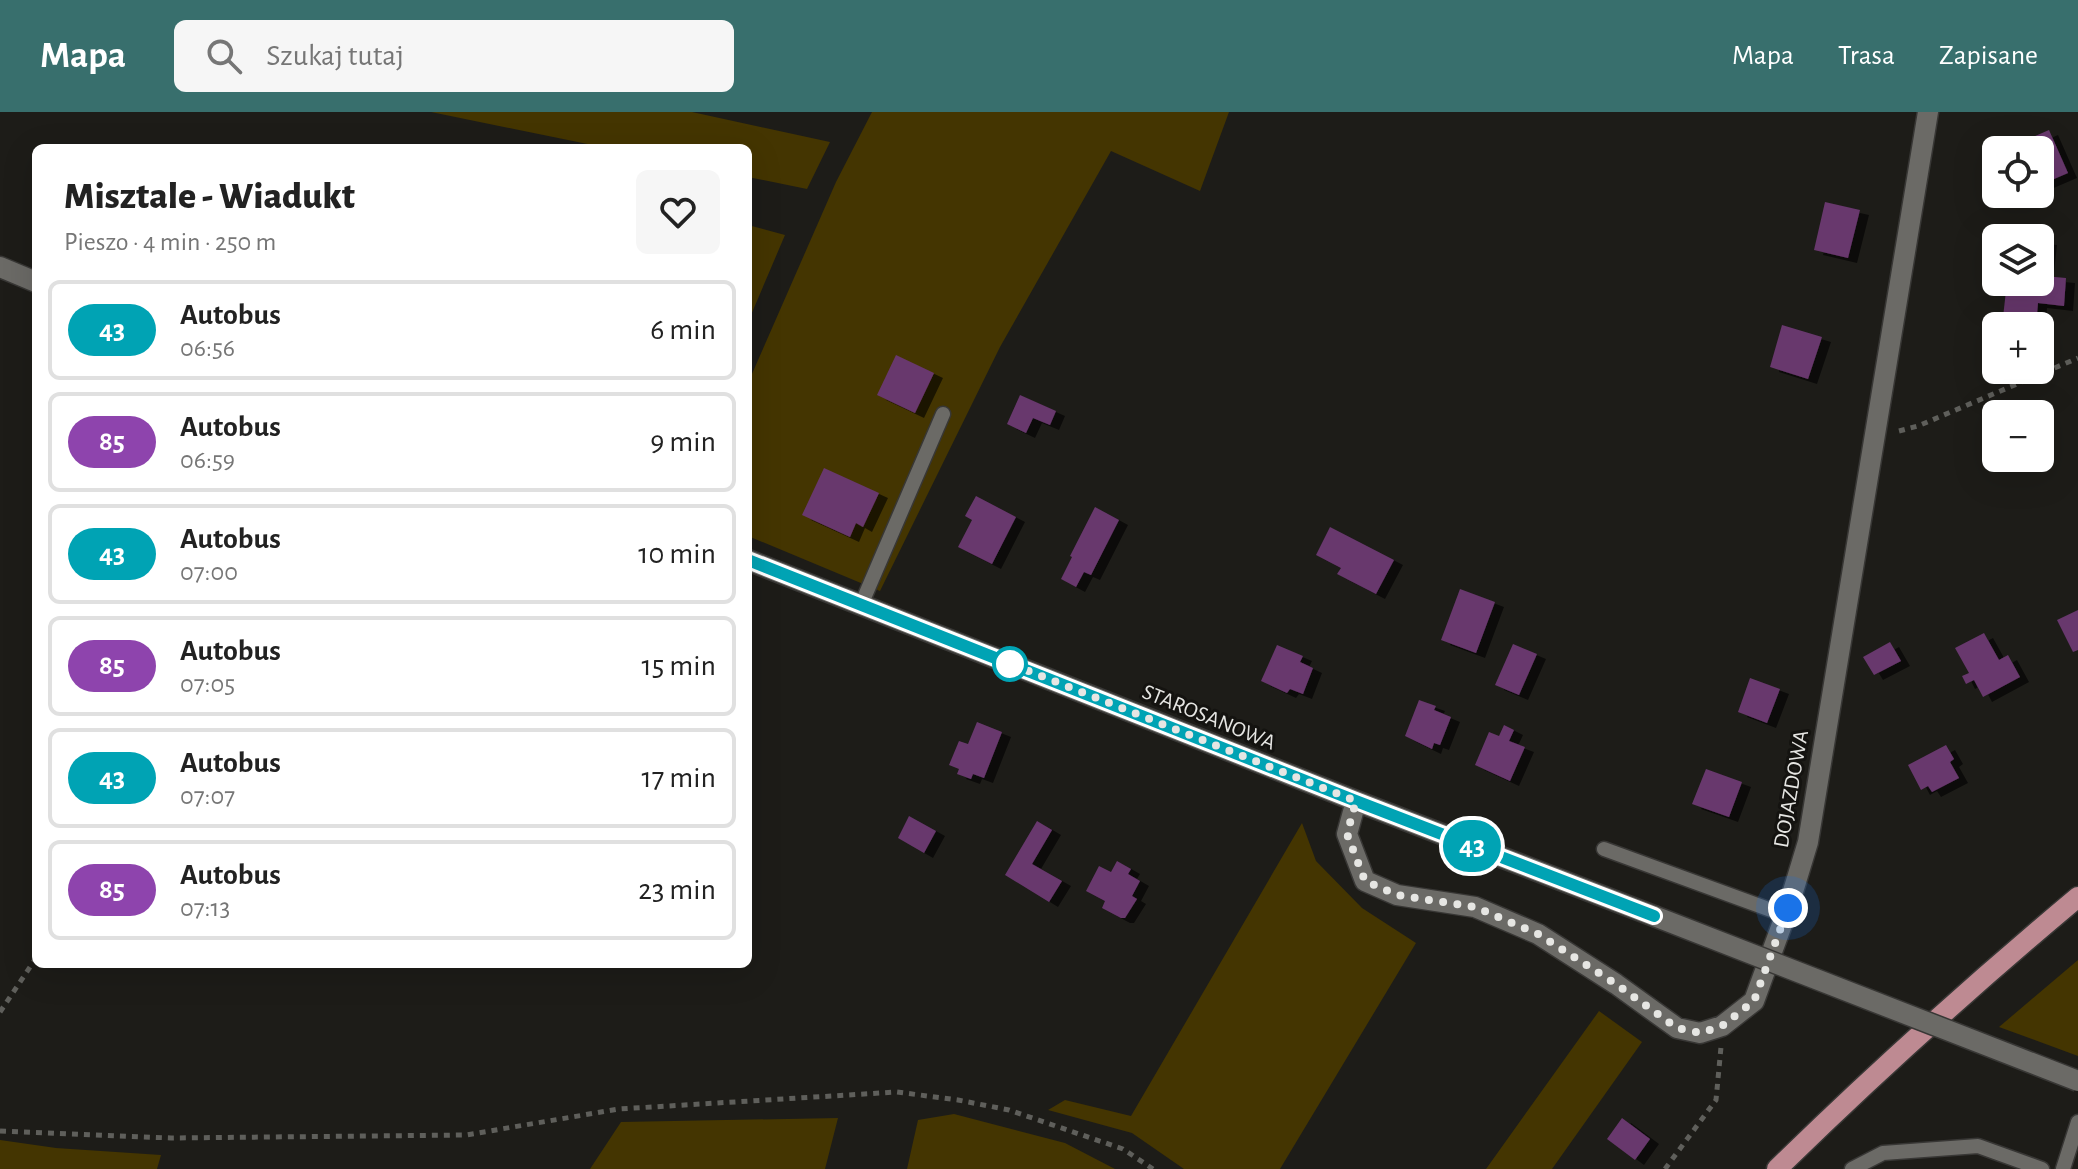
<!DOCTYPE html>
<html lang="pl">
<meta charset="utf-8">
<style>
:root{--surface:#fff;--page:#f6f6f6;--text:#222;--muted:#767676;--line:#e0e0e0;--accent:#386f6d}
body{margin:0;font-family:"Alegreya Sans",sans-serif;background:var(--page);color:var(--text);height:100vh;display:flex;flex-direction:column;font-size:30px;white-space:nowrap}
*{box-sizing:border-box;margin:0}
p{font-size:26px;color:var(--muted)}
.icon{flex:none;width:44px;height:44px;fill:none;stroke:currentColor;stroke-width:2;stroke-linecap:round;stroke-linejoin:round}
.map{position:relative;flex:1;overflow:hidden}
.sheet{position:absolute;left:32px;top:32px;width:720px;height:824px;display:flex;flex-direction:column;background:var(--surface);border-radius:12px;box-shadow:0 8px 32px #0002}
.sheet>*{flex:none}
.badge{padding:0 16px;border-radius:26px;font-size:28px;line-height:52px}
.tools{position:absolute;left:1982px;top:24px;display:grid;gap:16px}
.tools a{display:grid;place-items:center;width:72px;height:72px;border-radius:12px;background:var(--surface);box-shadow:0 8px 32px #0002;font-size:40px}
.you{position:absolute;width:40px;height:40px;margin:-20px;border:6px solid #fff;border-radius:50%;background:#1a73e8;box-shadow:0 0 0 12px #1a73e833}
.map>.badge{position:absolute;translate:-50% -50%;box-shadow:0 0 0 4px #fff}
.round{display:grid;place-items:center;flex:none;width:84px;height:84px;border-radius:12px;background:var(--page)}
.overview{display:flex;align-items:center;justify-content:space-between;height:136px;padding:0 32px}
h1{font-size:38px;font-weight:800;line-height:60px}
ul{padding:0;list-style:none}
li{display:flex;align-items:center;gap:24px;height:100px;margin:0 16px 12px;padding:0 16px;border:4px solid var(--line);border-radius:12px}
li div{flex:1}
li b{display:block;font-size:30px}
li em{font-style:normal}
li .badge{min-width:88px;font-weight:700;text-align:center}
header{display:flex;align-items:center;gap:48px;box-sizing:border-box;height:112px;padding:0 40px;background:var(--accent);color:#fff}
header strong{font-size:38px}
nav{display:flex;gap:44px;margin-inline-start:auto;font-size:28px}
.search{width:560px;height:72px;background:var(--page);display:flex;align-items:center;gap:20px;box-sizing:border-box;padding:0 28px;border-radius:12px;color:var(--muted);font-size:30px}
.map>svg:first-child{display:block}
.green{fill:#443501}
.building{fill:#68376d;filter:url(#shadow)}
.lines{fill:none;stroke-linecap:round;stroke-linejoin:round}
.service-casing{stroke:#383735;stroke-width:17}
.minor-casing{stroke:#383735;stroke-width:23}
.primary-casing{stroke:#383735;stroke-width:23}
.path{stroke:#5f5f5b;stroke-width:5;stroke-dasharray:6 6;stroke-linecap:butt}
.service{stroke:#6b6a66;stroke-width:14}
.minor{stroke:#6b6a66;stroke-width:20}
.primary{stroke:#be8a92;stroke-width:20}
.minor-bridge-casing{stroke:#383735;stroke-width:23;stroke-linecap:butt}
.minor-bridge{stroke:#6b6a66;stroke-width:20}
.line-casing{stroke:#fff;stroke-width:18}
.line{stroke:#00a3b4;stroke-width:12}
.walk{stroke:#e6e6e3;stroke-width:8;stroke-dasharray:0 14.4}
.stop-dot{fill:#fff;stroke:#00a3b4;stroke-width:4}
.labels{text-anchor:middle;dominant-baseline:central;stroke-width:6;stroke-linejoin:round;paint-order:stroke}
.street-label{font-size:22px;fill:#e6e6e3;stroke:#141310}
</style>
<header>
<strong>Mapa</strong>
<div class="search"><svg class="icon" aria-label="search" viewBox="0 0 24 24"><circle cx="10" cy="10" r="6"/><path d="M15 15l6 6"/></svg>Szukaj tutaj</div>
<nav><a>Mapa</a><a>Trasa</a><a>Zapisane</a></nav>
</header>
<div class="map">
<svg width="2078" height="1057" viewBox="0 0 2078 1057">
<defs>
<filter id="shadow"><feDropShadow dx="9" dy="5" stdDeviation="0" flood-color="#0009"/></filter>
</defs>
<rect width="100%" height="100%" fill="#1d1c18"/>
<path class="green" d="M431,0H692L830,30L807,77L748,65V36H607Z
M872,0H1229L1200,79L1111,39L1000,235L880,479L748,424V271L836,70Z
M748,113L785,123L748,210Z
M1302,711L1316,749L1362,796L1416,831L1280,1057H1184L1132,1021L1048,998L1065,988L1131,1004Z
M2078,848V944L1999,915Z
M1599,899L1642,930L1552,1057H1486Z
M954,1002L1065,1031L1115,1057H907L918,1008Z
M838,1006L825,1057H590L621,1010Z
M0,1028L56,1036L161,1043L157,1057H0Z"/>
<path class="building" d="M2049,18L2068,61L2040,73V38H2011L2010,35Z
M1825,90L1860,98L1848,146L1814,138Z
M2040,127L2048,128L2044,164L2066,166L2064,194L2038,191L2036,214H2002L2007,170H2040Z
M1782,213L1822,225L1808,267L1770,255Z
M896,243L934,261L915,301L877,283Z
M1020,283L1056,299L1050,313L1033,306L1026,321L1007,312Z
M824,356L879,381L863,415L856,411L850,425L802,403Z
M976,384L1016,405L992,452L958,435L972,408L965,404Z
M1095,395L1119,408L1091,463L1084,460L1076,475L1061,467L1072,445L1070,444Z
M1330,415L1394,448L1376,482L1337,462L1341,456L1316,443Z
M1460,477L1495,490L1476,541L1441,528Z
M2078,498V538L2073,540L2057,508Z
M1984,521L1999,548L2008,543L2020,565L1983,585L1974,568L1966,572L1962,564L1969,561L1955,536Z
M1890,530L1901,549L1874,563L1863,545Z
M1513,532L1537,542L1519,583L1495,573Z
M1277,533L1303,544L1300,550L1313,556L1303,582L1290,577L1287,581L1261,569Z
M1750,566L1780,577L1767,611L1738,600Z
M1419,588L1436,594L1434,598L1451,605L1440,633L1434,631L1432,637L1405,624Z
M977,610L1002,620L984,666L973,662L971,667L957,662L959,657L949,653L959,629L968,632Z
M1504,613L1514,618L1509,629L1525,635L1510,669L1475,653L1489,620L1499,624Z
M1946,633L1954,647L1950,650L1959,666L1932,680L1928,674L1921,678L1908,653Z
M1706,657L1742,670L1729,705L1692,692Z
M909,704L936,719L924,741L898,726Z
M1037,709L1052,718L1032,752L1062,769L1049,790L1005,763Z
M1117,749L1131,757L1128,762L1140,769L1132,784L1137,787L1125,806H1121L1102,796L1105,789L1086,779L1099,754L1111,760Z
M1622,1006L1650,1027L1635,1048L1607,1027Z"/>
<g class="lines">
<g class="service-casing">
<path id="service" d="M861,493L943,302
M1604,737L1785,803
M1852,1057L1883,1041L1978,1034L2042,1057
M2063,1057L2078,1010"/>
</g>
<g class="minor-casing">
<path id="minor" d="M0,155L36,170
M748,448L1356,689L1654,804
M1356,689L1347,722L1365,769L1397,783L1475,795L1538,822L1616,872L1677,916L1700,921L1722,914L1754,889L1788,796L1808,730L1928,0"/>
</g>
<g class="primary-casing">
<path id="primary" d="M1777,1057C1874,962 1974,872 2078,785"/>
</g>
<path class="path" d="M1899,319L1918,314L2078,246
M0,900L36,846
M0,1019L171,1026L466,1023L619,997L897,980L958,988L1009,998L1123,1037L1153,1057
M1665,1057L1716,988L1721,935"/>
<use href="#service" class="service"/>
<use href="#minor" class="minor"/>
<use href="#primary" class="primary"/>
<g class="minor-bridge-casing">
<path id="minor-bridge" d="M1654,804L2078,969"/>
</g>
<use href="#minor-bridge" class="minor-bridge"/>
</g>
<g class="lines">
<g class="line-casing">
<path id="line" d="M748,448L1356,689L1654,804"/>
</g>
<use href="#line" class="line"/>
<path class="walk" d="M1010,552L1006,550L1356,689L1347,722L1365,769L1397,783L1475,795L1538,822L1616,872L1677,916L1700,921L1722,914L1754,889L1788,796"/>
</g>
<circle class="stop-dot" cx="1010" cy="552" r="16"/>
<g class="labels">
<g class="street-label">
<text transform="translate(1209 605) rotate(22)">STAROSANOWA</text>
<text transform="translate(1791 677) rotate(-80)">DOJAZDOWA</text>
</g>
</g>
</svg>
<div class="tools">
<a><svg class="icon" aria-label="locate" viewBox="0 0 24 24"><circle cx="12" cy="12" r="6"/><path d="M12 2v4M12 18v4M2 12h4M18 12h4"/></svg></a>
<a><svg class="icon" aria-label="layers" viewBox="0 0 24 24"><path d="M12 4l9 5-9 5-9-5zM3 14l9 5 9-5"/></svg></a>
<a>+</a>
<a>−</a>
</div>
<div class="you" style="left:1788px;top:796px"></div>
<b class="badge" style="left:1472px;top:734px;background:#00a3b4;color:#fff">43</b>
<section class="sheet">
<div class="overview"><div><h1>Misztale - Wiadukt</h1><p>Pieszo · 4 min · 250 m</p></div><a class="round"><svg class="icon" aria-label="heart" viewBox="0 0 24 24"><path d="M12 20l-8-8c-3-5 5-10 8-4 3-6 11-1 8 4z"/></svg></a></div>
<ul>
<li><span class="badge" style="background:#00a3b4;color:#fff">43</span><div><b>Autobus</b><p>06:56</p></div><em>6 min</em></li>
<li><span class="badge" style="background:#8e44ad;color:#fff">85</span><div><b>Autobus</b><p>06:59</p></div><em>9 min</em></li>
<li><span class="badge" style="background:#00a3b4;color:#fff">43</span><div><b>Autobus</b><p>07:00</p></div><em>10 min</em></li>
<li><span class="badge" style="background:#8e44ad;color:#fff">85</span><div><b>Autobus</b><p>07:05</p></div><em>15 min</em></li>
<li><span class="badge" style="background:#00a3b4;color:#fff">43</span><div><b>Autobus</b><p>07:07</p></div><em>17 min</em></li>
<li><span class="badge" style="background:#8e44ad;color:#fff">85</span><div><b>Autobus</b><p>07:13</p></div><em>23 min</em></li>
</ul>
</section>
</div>
